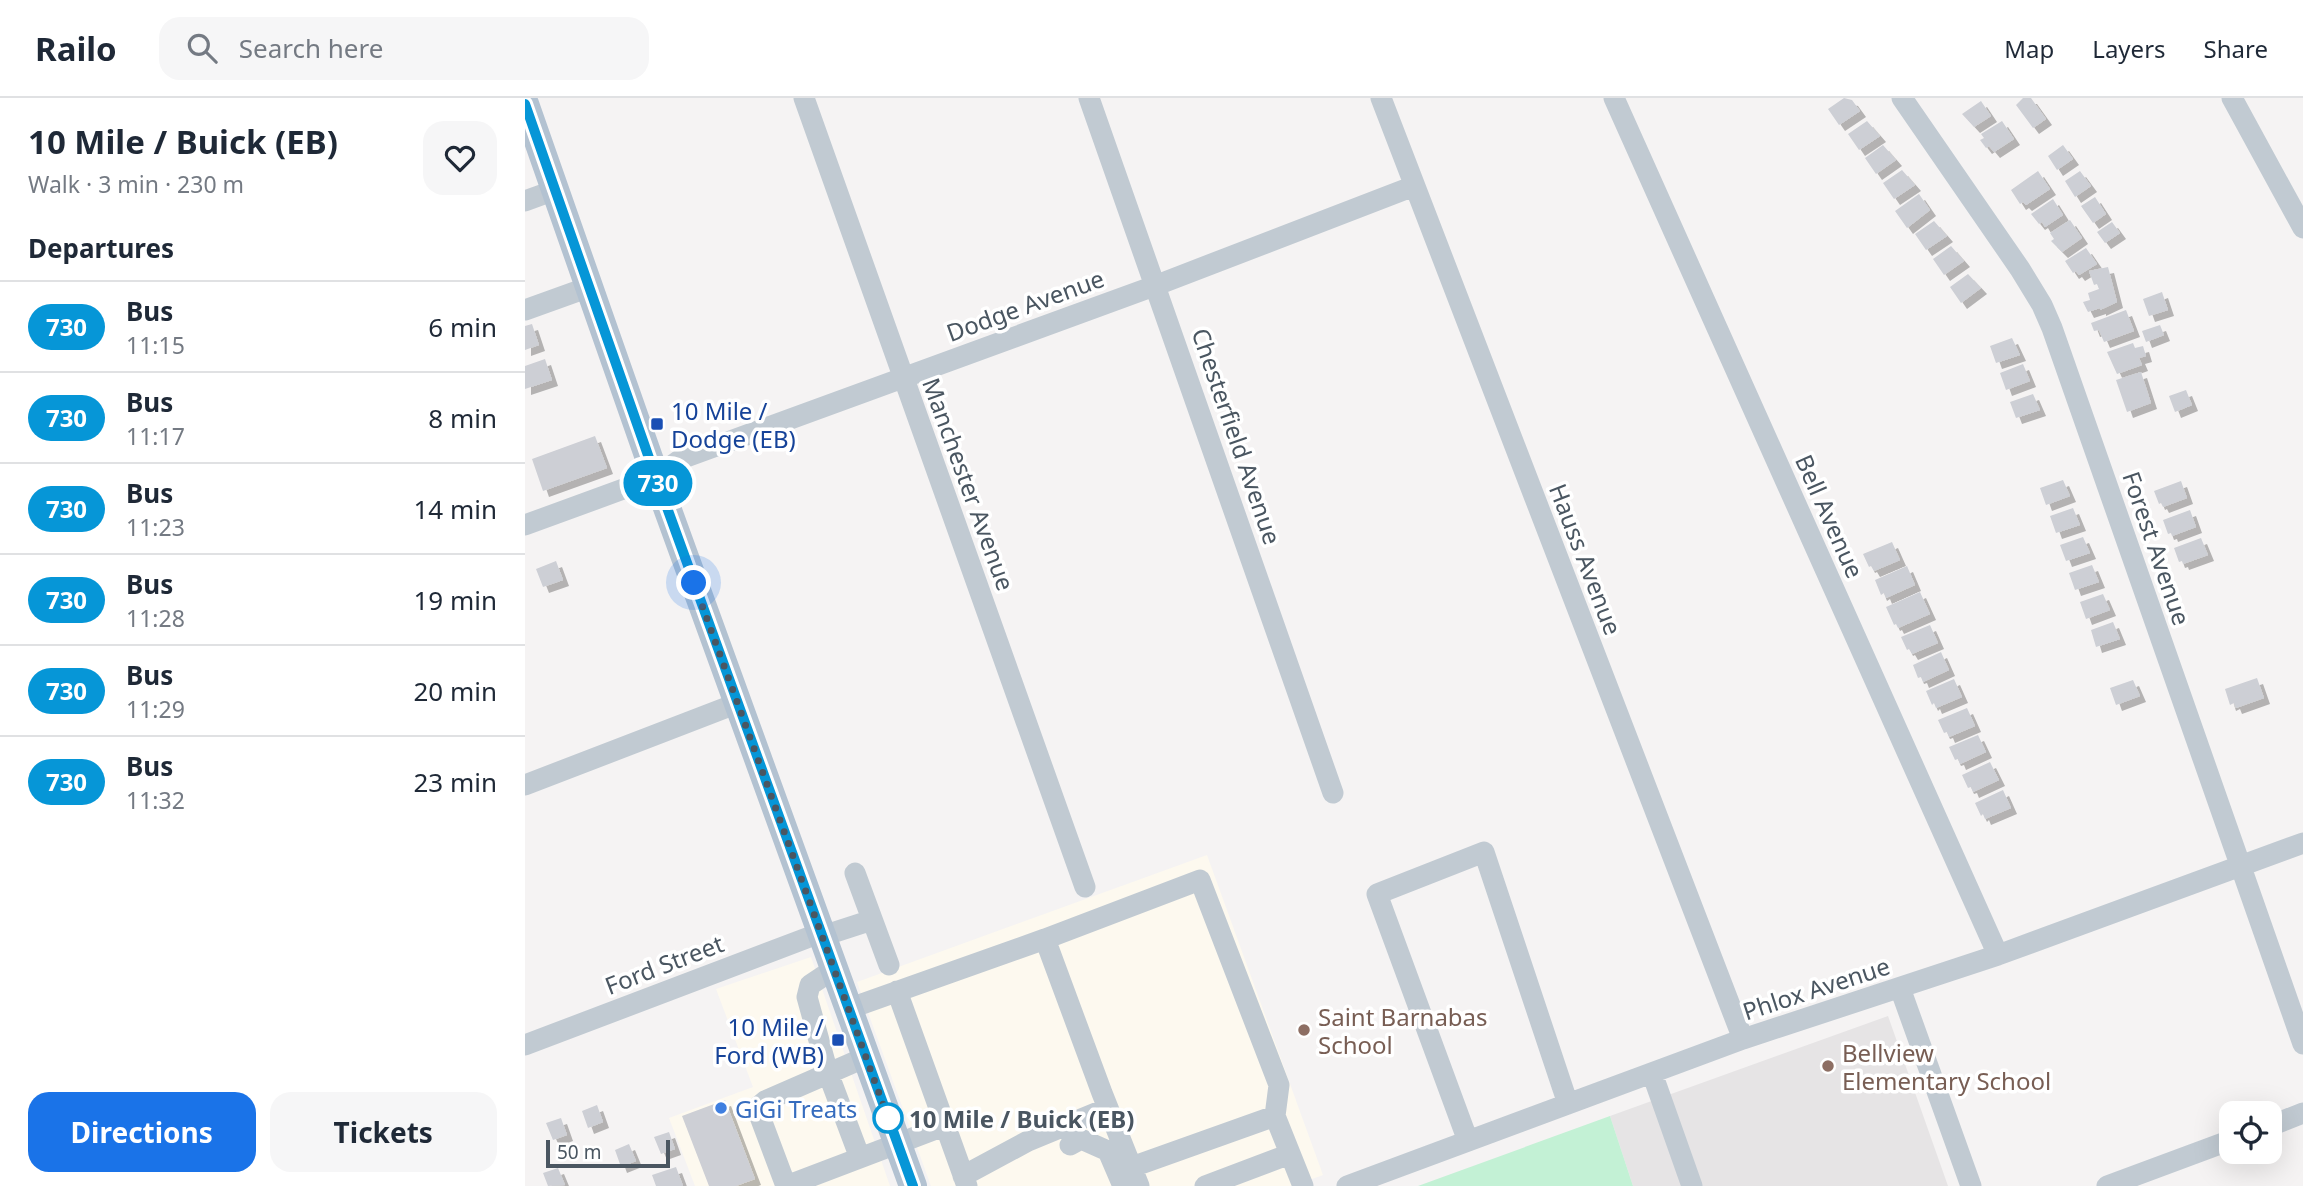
<!DOCTYPE html>
<meta charset="utf-8">
<style>
:root{--surface:#fff;--page:#f6f6f7;--text:#1f2937;--muted:#747a83;--line:#e0e1e3;--accent:#1a73e8}
body{margin:0;font-family:"Noto Sans",sans-serif;background:var(--page);color:var(--text);height:100vh;display:flex;flex-direction:column;font-size:26px;white-space:nowrap}
*{box-sizing:border-box;margin:0}
p{font-size:23px;color:var(--muted)}
.icon{flex:none;width:38px;height:38px;fill:none;stroke:currentColor;stroke-width:2;stroke-linecap:round;stroke-linejoin:round}
.map{position:relative;flex:1;overflow:hidden}
.side{display:flex;flex-direction:column;background:var(--surface);width:525px}
.side>*{flex:none}
.badge{padding:0 14px;border-radius:23px;font-size:24px;line-height:46px}
.tools{position:absolute;left:1694px;top:1003px;display:grid;gap:14px}
.tools a{display:grid;place-items:center;width:63px;height:63px;border-radius:14px;background:var(--surface);box-shadow:0 7px 28px #0002;font-size:35px}
.scale{position:absolute;left:21px;bottom:18px;width:124px;box-sizing:border-box;padding-left:7px;border:4px solid #4a5661;border-top:0;font-size:19px;line-height:24px;white-space:nowrap;color:#4a5661;-webkit-text-stroke:5px #fff;paint-order:stroke}
.you{position:absolute;width:35px;height:35px;margin:-18px;border:5px solid #fff;border-radius:50%;background:#1a73e8;box-shadow:0 0 0 10px #1a73e833}
.map>.badge{position:absolute;translate:-50% -50%;box-shadow:0 0 0 4px #fff}
h2{padding:0 28px;font-size:26px;line-height:63px}
.round{display:grid;place-items:center;flex:none;width:74px;height:74px;border-radius:21px;background:var(--page)}
.overview{display:flex;align-items:center;justify-content:space-between;height:119px;padding:0 28px}
h1{font-size:33px;font-weight:700;line-height:52px}
.cta{display:flex;gap:14px;margin-top:auto;padding:14px 28px}
.cta a{flex:1;height:80px;border-radius:21px;background:var(--accent);color:#fff;font-size:28px;font-weight:700;line-height:80px;text-align:center}
.cta a+a{background:var(--page);color:var(--text)}
ul{padding:0;list-style:none}
li{display:flex;align-items:center;gap:21px;height:91px;padding:0 28px;border-top:2px solid var(--line)}
li div{flex:1}
li b{display:block;font-size:26px}
li em{font-style:normal}
li .badge{min-width:77px;font-weight:700;text-align:center}
header{display:flex;align-items:center;gap:42px;box-sizing:border-box;height:98px;padding:0 35px;background:var(--surface);border-bottom:2px solid var(--line)}
header strong{font-size:33px}
nav{display:flex;gap:38px;margin-inline-start:auto;font-size:24px}
.search{width:490px;height:63px;background:var(--page);display:flex;align-items:center;gap:18px;box-sizing:border-box;padding:0 24px;border-radius:21px;color:var(--muted);font-size:26px}
main{display:flex;flex:1;min-height:0}
.map>svg:first-child{display:block}
.commercial{fill:#fdf9ef}
.education{fill:#e6e4e5}
.green{fill:#c3f1d5}
.building{fill:#cdcfd5;filter:url(#shadow)}
.lines{fill:none;stroke-linecap:round;stroke-linejoin:round}
.minor{stroke:#c1cad2;stroke-width:21}
.major{stroke:#b3c2d1;stroke-width:28}
.line-casing{stroke:#fff;stroke-width:16}
.line{stroke:#0696d7;stroke-width:10}
.walk{stroke:#4a5661;stroke-width:7;stroke-dasharray:0 12.6}
.transit-dot{fill:#1a4fb4;stroke:#fff;stroke-width:2.5}
.education-dot{fill:#8d6e63;stroke:#fff;stroke-width:2.5}
.shop-dot{fill:#3f7fe0;stroke:#fff;stroke-width:2.5}
.stop-dot{fill:#fff;stroke:#0696d7;stroke-width:3.5}
.labels{text-anchor:middle;dominant-baseline:central;stroke-width:7;stroke-linejoin:round;paint-order:stroke}
.street-label{font-size:24px;fill:#4a5661;stroke:#fff}
.transit-label{font-size:24px;fill:#164399;stroke:#fff;text-anchor:start}
.education-label{font-size:24px;fill:#785e54;stroke:#fff;text-anchor:start}
.shop-label{font-size:24px;fill:#366cbe;stroke:#fff;text-anchor:start}
.stop-label{font-size:24px;font-weight:bold;fill:#4a5661;stroke:#fff;text-anchor:start}
</style>
<header>
<strong>Railo</strong>
<div class="search"><svg class="icon" aria-label="search" viewBox="0 0 24 24"><circle cx="10" cy="10" r="6"/><path d="M15 15l6 6"/></svg>Search here</div>
<nav><a>Map</a><a>Layers</a><a>Share</a></nav>
</header>
<main>
<section class="side">
<div class="overview"><div><h1>10 Mile / Buick (EB)</h1><p>Walk · 3 min · 230 m</p></div><a class="round"><svg class="icon" aria-label="heart" viewBox="0 0 24 24"><path d="M12 20l-8-8c-3-5 5-10 8-4 3-6 11-1 8 4z"/></svg></a></div>
<h2>Departures</h2>
<ul>
<li><span class="badge" style="background:#0696d7;color:#fff">730</span><div><b>Bus</b><p>11:15</p></div><em>6 min</em></li>
<li><span class="badge" style="background:#0696d7;color:#fff">730</span><div><b>Bus</b><p>11:17</p></div><em>8 min</em></li>
<li><span class="badge" style="background:#0696d7;color:#fff">730</span><div><b>Bus</b><p>11:23</p></div><em>14 min</em></li>
<li><span class="badge" style="background:#0696d7;color:#fff">730</span><div><b>Bus</b><p>11:28</p></div><em>19 min</em></li>
<li><span class="badge" style="background:#0696d7;color:#fff">730</span><div><b>Bus</b><p>11:29</p></div><em>20 min</em></li>
<li><span class="badge" style="background:#0696d7;color:#fff">730</span><div><b>Bus</b><p>11:32</p></div><em>23 min</em></li>
</ul>
<div class="cta"><a>Directions</a><a>Tickets</a></div>
</section>
<div class="map">
<svg width="1778" height="1088" viewBox="0 0 1778 1088">
<defs>
<filter id="shadow"><feDropShadow dx="6" dy="6" stdDeviation="0" flood-color="#0004"/></filter>
</defs>
<rect width="100%" height="100%" fill="#f5f3f3"/>
<path class="commercial" d="M682,757L798,1077L768,1088H406L332,884Z
M286,859L365,1088H170L144,1020L228,989L191,891Z"/>
<path class="education" d="M1363,918L1423,1088H1108L1085,1018Z"/>
<path class="green" d="M1085,1018L1108,1088H893Z"/>
<path class="building" d="M1319,0L1327,2L1335,13L1314,27L1303,11Z
M1498,0H1506L1521,21L1508,30L1491,7Z
M1456,3L1466,18L1449,29L1437,16Z
M1342,23L1355,38L1334,52L1323,36Z
M1477,23L1489,41L1469,54L1464,48L1461,50L1455,42L1459,40L1456,36Z
M1358,47L1371,62L1351,76L1340,60Z
M1538,47L1548,61L1532,72L1523,58Z
M1377,72L1390,87L1369,101L1358,85Z
M1513,73L1525,91L1501,107L1498,104L1495,106L1486,92Z
M1555,73L1566,88L1550,99L1540,83Z
M1394,96L1405,112L1382,130L1370,113Z
M1570,99L1581,116L1568,125L1556,108Z
M1528,101L1538,117L1520,129L1517,124L1514,126L1506,116Z
M1545,122L1557,140L1537,154L1526,143L1529,141L1525,135Z
M1409,123L1422,138L1401,152L1390,136Z
M1587,124L1595,135L1580,145L1572,134Z
M1426,148L1439,163L1419,177L1408,161Z
M1561,150L1572,166L1554,177L1551,173L1548,175L1540,163Z
M1583,169L1592,204L1575,212V210L1563,214L1558,204L1565,202L1563,195L1574,191L1572,186L1569,187L1564,173Z
M1443,176L1456,190L1436,205L1425,189Z
M1637,194L1643,212L1624,218L1618,201Z
M1601,212L1609,233L1579,244L1574,232L1569,233L1566,225Z
M7,226L14,247L0,252V228Z
M1635,227L1639,237L1621,244L1617,233Z
M1487,240L1495,257L1471,265L1465,248Z
M1608,245L1610,250L1618,248L1621,258L1614,260L1617,267L1592,276L1582,254Z
M20,261L27,282L0,291V268Z
M1498,266L1505,283L1481,292L1475,275Z
M1616,274L1626,305L1602,314L1591,282Z
M1661,292L1667,307L1650,314L1644,298Z
M1508,296L1515,312L1491,320L1485,304Z
M70,338L82,370L18,393L7,361Z
M1538,382L1545,398L1521,407L1515,390Z
M1656,383L1662,400L1638,409L1636,405L1634,406L1629,393Z
M1548,410L1555,427L1531,435L1525,418Z
M1665,412L1671,429L1647,438L1646,435L1643,436L1638,422Z
M1558,439L1565,455L1541,463L1535,447Z
M1676,440L1683,457L1658,466L1657,463L1654,464L1649,450Z
M1367,444L1375,462L1349,473L1346,468L1344,469L1338,456Z
M31,463L38,482L18,489L11,471Z
M1567,467L1574,484L1550,492L1544,475Z
M1382,468L1390,487L1361,500L1359,495L1356,497L1350,482Z
M1395,494L1405,516L1373,530L1371,526L1369,527L1361,509Z
M1578,496L1585,512L1561,521L1555,504Z
M1588,524L1595,541L1571,549L1566,532Z
M1405,527L1413,545L1387,556L1384,551L1382,552L1376,539Z
M1416,554L1424,572L1398,584L1396,579L1393,580L1388,567Z
M1732,580L1739,600L1711,610L1709,605L1705,607L1700,591Z
M1429,581L1437,599L1411,610L1409,605L1407,607L1401,593Z
M1608,582L1615,598L1591,607L1585,590Z
M1442,610L1450,628L1424,639L1422,634L1419,635L1413,622Z
M1453,637L1461,654L1435,666L1433,661L1430,662L1424,649Z
M1465,664L1474,682L1448,694L1446,689L1443,690L1437,677Z
M1478,692L1486,710L1460,721L1458,716L1456,718L1450,705Z
M200,1002L230,1081L211,1088H184L157,1018Z
M72,1007L78,1024L63,1030L57,1013Z
M36,1020L42,1037L28,1042L21,1025Z
M144,1034L150,1051L136,1056L129,1039Z
M104,1046L111,1063L96,1069L90,1052Z
M151,1069L158,1088H131L127,1077Z
M33,1070L40,1087L23,1088L18,1075Z"/>
<g class="lines">
<path class="minor" d="M279,0L560,789
M564,0L808,695
M856,0L1218,941
M1089,0L1473,857
M1377,0L1495,171L1517,207L1527,230L1778,946
M1707,0L1778,130
M0,103L30,92
M0,212L64,189
M0,427L131,379L156,361L632,187L889,88
M0,687L213,605
M330,775L364,867
M520,841L675,782L754,987L750,1018L778,1088
M309,871L285,887L282,899L303,975L335,1060
M1375,890L1446,1088
M372,893L442,1088
M323,911L520,841L577,995L614,1088
M0,947L295,835L310,834L347,822
M1127,975L1167,1088
M1745,1028L1778,1015
M943,1043L852,796L959,754L1043,1006
M545,1047L556,1041L583,1053L598,1088
M607,1069L750,1018
M438,1078L503,1043L583,1010
M261,1088L234,1016V1008L240,1003L341,959
M261,1088L419,1028
M680,1088L765,1056
M822,1088L1218,941L1473,857L1778,745
M1582,1088L1706,1042"/>
<path class="major" d="M0,6L124,360L388,1088"/>
</g>
<g class="lines">
<g class="line-casing">
<path id="line" d="M0,6L124,360L388,1088"/>
</g>
<use href="#line" class="line"/>
<path class="walk" d="M169,485L363,1020"/>
</g>
<g class="transit-dot">
<rect x="125" y="319" width="14" height="14" rx="3.5"/>
<rect x="306" y="935" width="14" height="14" rx="3.5"/>
</g>
<g class="education-dot">
<circle cx="779" cy="932" r="7"/>
<circle cx="1303" cy="968" r="7"/>
</g>
<circle class="shop-dot" cx="196" cy="1010" r="7"/>
<circle class="stop-dot" cx="363" cy="1020" r="14"/>
<g class="labels">
<g class="street-label">
<text transform="translate(500 207) rotate(-20)">Dodge Avenue</text>
<text transform="translate(712 338) rotate(71)">Chesterfield Avenue</text>
<text transform="translate(444 386) rotate(70)">Manchester Avenue</text>
<text transform="translate(1305 418) rotate(66)">Bell Avenue</text>
<text transform="translate(1632 450) rotate(71)">Forest Avenue</text>
<text transform="translate(1061 461) rotate(69)">Hauss Avenue</text>
<text transform="translate(139 866) rotate(-21)">Ford Street</text>
<text transform="translate(1291 890) rotate(-18)">Phlox Avenue</text>
</g>
<g class="transit-label">
<text x="146" y="312">10 Mile /<tspan x="146" dy="28">Dodge (EB)</tspan></text>
<text x="299" y="928" text-anchor="end">10 Mile /<tspan x="299" dy="28">Ford (WB)</tspan></text>
</g>
<g class="education-label">
<text x="793" y="918">Saint Barnabas<tspan x="793" dy="28">School</tspan></text>
<text x="1317" y="954">Bellview<tspan x="1317" dy="28">Elementary School</tspan></text>
</g>
<g class="shop-label">
<text x="210" y="1010">GiGi Treats</text>
</g>
<g class="stop-label">
<text x="384" y="1020">10 Mile / Buick (EB)</text>
</g>
</g>
</svg>
<div class="tools">
<a><svg class="icon" aria-label="locate" viewBox="0 0 24 24"><circle cx="12" cy="12" r="6"/><path d="M12 2v4M12 18v4M2 12h4M18 12h4"/></svg></a>
</div>
<div class="scale">50 m</div>
<div class="you" style="left:169px;top:485px"></div>
<b class="badge" style="left:133px;top:385px;background:#0696d7;color:#fff">730</b>
</div>
</main>
